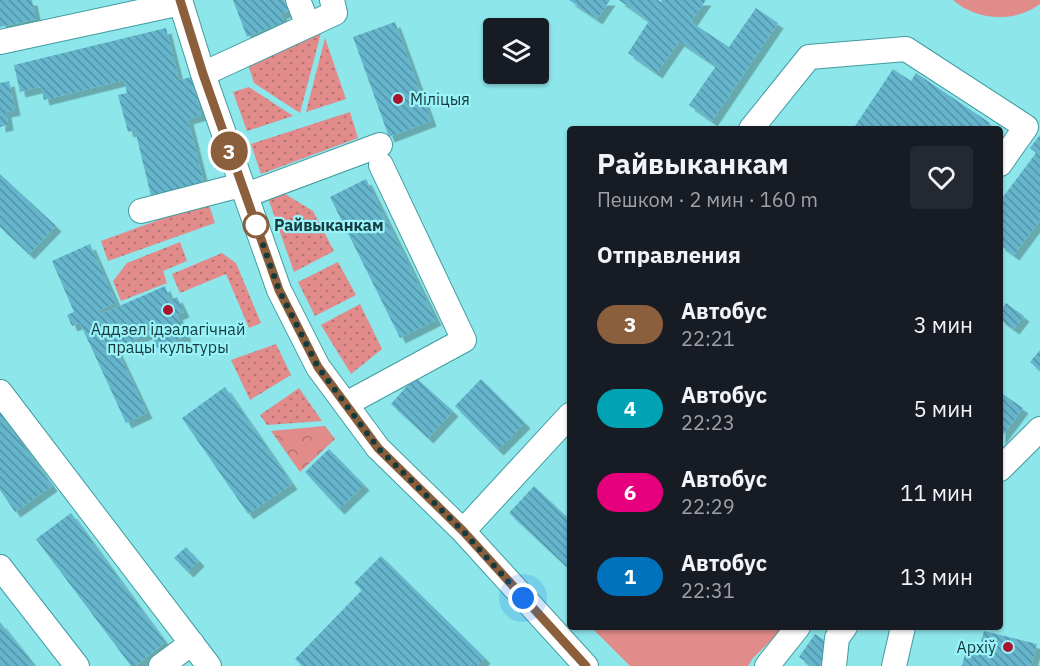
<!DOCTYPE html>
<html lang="ru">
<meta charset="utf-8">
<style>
:root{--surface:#171b24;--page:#242831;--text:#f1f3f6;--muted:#9ea1a6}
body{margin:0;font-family:"IBM Plex Sans",sans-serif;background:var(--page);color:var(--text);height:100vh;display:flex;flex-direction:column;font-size:22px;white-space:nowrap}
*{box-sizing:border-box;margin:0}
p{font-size:20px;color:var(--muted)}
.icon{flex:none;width:33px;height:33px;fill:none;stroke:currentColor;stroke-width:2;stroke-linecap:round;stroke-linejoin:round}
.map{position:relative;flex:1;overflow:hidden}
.side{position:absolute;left:567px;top:126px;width:436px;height:504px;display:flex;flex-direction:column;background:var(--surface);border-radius:6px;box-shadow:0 2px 4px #0004}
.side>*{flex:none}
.badge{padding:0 12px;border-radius:20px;font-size:21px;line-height:39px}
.controls{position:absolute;left:483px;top:18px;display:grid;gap:12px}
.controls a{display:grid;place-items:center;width:66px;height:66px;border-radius:6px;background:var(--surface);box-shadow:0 2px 4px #0004;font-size:30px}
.you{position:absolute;width:30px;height:30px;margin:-15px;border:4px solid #fff;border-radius:50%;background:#1a73e8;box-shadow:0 0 0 9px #1a73e833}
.map>.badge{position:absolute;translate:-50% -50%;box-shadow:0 0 0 3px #fff}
h2{padding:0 30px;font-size:22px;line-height:54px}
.round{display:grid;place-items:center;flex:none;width:63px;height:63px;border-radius:6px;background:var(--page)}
.head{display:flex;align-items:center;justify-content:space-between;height:102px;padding:0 30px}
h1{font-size:28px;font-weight:700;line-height:45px}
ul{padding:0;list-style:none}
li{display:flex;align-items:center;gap:18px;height:84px;padding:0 30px}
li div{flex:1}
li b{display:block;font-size:22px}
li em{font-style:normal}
li .badge{min-width:66px;font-weight:700;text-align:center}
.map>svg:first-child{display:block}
.grass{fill:url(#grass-dots)}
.park{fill:url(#park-crowns)}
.garden{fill:#e28b8b}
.building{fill:url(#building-back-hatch);filter:url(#shadow)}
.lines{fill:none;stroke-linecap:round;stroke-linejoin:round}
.minor-casing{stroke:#419ca1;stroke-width:26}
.minor{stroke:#fff;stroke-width:24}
.line-casing{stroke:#fff;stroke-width:14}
.line{stroke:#8b5e3c;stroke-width:9}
.walk{stroke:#153b3d;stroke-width:6;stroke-dasharray:0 10.8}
.poi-dot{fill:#aa142e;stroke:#9af3f8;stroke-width:2}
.stop-dot{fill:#fff;stroke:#8b5e3c;stroke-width:3}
.labels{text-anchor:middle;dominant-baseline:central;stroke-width:4.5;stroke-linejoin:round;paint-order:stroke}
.poi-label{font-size:16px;fill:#153b3d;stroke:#9af3f8;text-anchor:start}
.stop-label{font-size:16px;font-weight:bold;fill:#153b3d;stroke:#9af3f8;text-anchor:start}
</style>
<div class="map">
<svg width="1040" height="666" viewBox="0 0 1040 666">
<defs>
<pattern id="grass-dots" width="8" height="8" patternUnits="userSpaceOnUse" patternTransform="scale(1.5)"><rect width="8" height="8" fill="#e28b8b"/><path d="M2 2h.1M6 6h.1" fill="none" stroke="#b67373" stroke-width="1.8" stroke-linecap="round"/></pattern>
<pattern id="park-crowns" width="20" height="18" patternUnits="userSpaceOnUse" patternTransform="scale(1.5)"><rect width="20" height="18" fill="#e28b8b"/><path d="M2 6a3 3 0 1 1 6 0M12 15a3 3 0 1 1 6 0" fill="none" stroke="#b67373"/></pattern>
<pattern id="building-back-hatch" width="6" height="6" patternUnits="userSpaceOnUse" patternTransform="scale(1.5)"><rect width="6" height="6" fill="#65b5cd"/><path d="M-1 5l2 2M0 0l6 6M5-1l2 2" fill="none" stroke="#5294a8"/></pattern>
<filter id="shadow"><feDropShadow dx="5.5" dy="5.5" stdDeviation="0" flood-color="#0004"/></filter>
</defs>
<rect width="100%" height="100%" fill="#8de6ea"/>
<path class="grass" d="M322,29L300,113L254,83L248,64L312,38Z
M325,38L346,99L306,112Z
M249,87L293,116L247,131L233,92Z
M350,112L358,138L261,174L251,144Z
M282,192L313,211L334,251L294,272L268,198Z
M208,202L215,223L108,261L101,241Z
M180,242L187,261L163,271L167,283L121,301L113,281L127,263Z
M222,253L236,263L261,323L249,328L226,274L180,293L172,274Z
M338,262L356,295L315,316L298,282Z
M360,304L382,349L351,374L321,325Z
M276,344L291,375L250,400L231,360Z
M299,388L322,421L267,425L260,415Z"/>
<path class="park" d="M325,426L335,439L300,472L271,431Z"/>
<path class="garden" d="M953,0H1040V4C1015,23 977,21 953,0Z
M591,627H785L753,658L748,666H630Z"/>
<path class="building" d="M0,0H32L36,19L0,27Z
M233,0H284L288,11L281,14L284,22L247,37Z
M569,0H610L597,19Z
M619,0H658L661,2L662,0H706L691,22L729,47L756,8L778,23L712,121L689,105L716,66L679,41L657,73L628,53L649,21Z
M395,22L431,121L389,137L353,37Z
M166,28L179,80L192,77L193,81L201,115L188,119L205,187L152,200L135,130L128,132L118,95L127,93L124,80L44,100L41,87L20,92L14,65Z
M893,69L911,81L916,73L990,123L986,129H853Z
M9,81L15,110L6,112L8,125L0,127V83Z
M1040,135V220L1014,255L1000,245V201L1036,153L1030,148Z
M0,174L56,226L29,254L0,227Z
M366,179L436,320L400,338L330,197Z
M90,244L116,303L99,310L101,314L165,286L170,300L177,297L184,312L177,315L186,336L157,348L151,332L116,348L147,413L126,423L80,323L72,326L67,315L74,312L52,261Z
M1006,303L1024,316L1014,329L1000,319V311Z
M1040,350V371L1030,362Z
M415,377L453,411L428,438L391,404Z
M481,379L525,423L498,450L455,406Z
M225,387L292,484L248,514L182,418Z
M1000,392L1023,408L1000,439Z
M0,412L52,486L15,512L0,490Z
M329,449L364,485L339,509L305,472Z
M534,486L570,520V570L509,513Z
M71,513L165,642L135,666H131L36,539Z
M186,547L199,561L188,572L174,558Z
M381,556L485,658L477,666H302L295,659L362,590L354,583Z
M0,622L35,666H0Z
M984,631L1037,644L1031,666H962L967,646L979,649Z
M815,634L834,647L822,666H812L799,657Z"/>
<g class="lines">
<g class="minor-casing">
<path id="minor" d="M180,0L203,74L279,290L318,367L378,448L463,531L586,666
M298,0L308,25
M0,42L181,3
M203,74L335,13L332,0
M751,129L809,57L906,49L1026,127L1000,164
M246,195L380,145
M141,211L241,185
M0,392L209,666
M346,404L464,340L381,165
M1000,469L1040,429
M463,531L570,415
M0,567L77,666
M161,666L192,643
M767,666L798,627
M834,666L837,638L845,627
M894,666L903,627"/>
</g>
<use href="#minor" class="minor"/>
</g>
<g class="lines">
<g class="line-casing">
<path id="line" d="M180,0L203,74L279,290L318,367L378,448L463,531L586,666"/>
</g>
<use href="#line" class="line"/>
<path class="walk" d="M256,225L279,290L318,367L378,448L463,531L523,598"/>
</g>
<g class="poi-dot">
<circle cx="398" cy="99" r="6"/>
<circle cx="168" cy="310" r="6"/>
<circle cx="1008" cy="647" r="6"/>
</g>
<circle class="stop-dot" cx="256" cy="225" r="12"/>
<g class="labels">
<g class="poi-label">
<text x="410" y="99">Міліцыя</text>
<text x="168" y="329" text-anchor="middle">Аддзел ідэалагічнай<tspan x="168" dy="18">працы культуры</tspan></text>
<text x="996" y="647" text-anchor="end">Архіў</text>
</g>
<g class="stop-label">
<text x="274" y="225">Райвыканкам</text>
</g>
</g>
</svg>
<div class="controls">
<a><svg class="icon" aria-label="layers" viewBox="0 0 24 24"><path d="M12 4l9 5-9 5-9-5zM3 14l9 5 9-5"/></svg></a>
</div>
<div class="you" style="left:523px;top:598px"></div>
<b class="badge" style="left:229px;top:151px;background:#8b5e3c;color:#fff">3</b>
<section class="side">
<div class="head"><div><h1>Райвыканкам</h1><p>Пешком · 2 мин · 160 m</p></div><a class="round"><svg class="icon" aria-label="heart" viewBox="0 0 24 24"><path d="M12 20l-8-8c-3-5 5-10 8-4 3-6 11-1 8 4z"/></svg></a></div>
<h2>Отправления</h2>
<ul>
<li><span class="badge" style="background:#8b5e3c;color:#fff">3</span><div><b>Автобус</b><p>22:21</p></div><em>3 мин</em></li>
<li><span class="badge" style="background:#00a3b4;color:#fff">4</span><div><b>Автобус</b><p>22:23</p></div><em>5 мин</em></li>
<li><span class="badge" style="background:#e6007e;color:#fff">6</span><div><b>Автобус</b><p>22:29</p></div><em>11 мин</em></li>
<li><span class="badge" style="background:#0072bc;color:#fff">1</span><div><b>Автобус</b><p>22:31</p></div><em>13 мин</em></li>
</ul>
</section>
</div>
